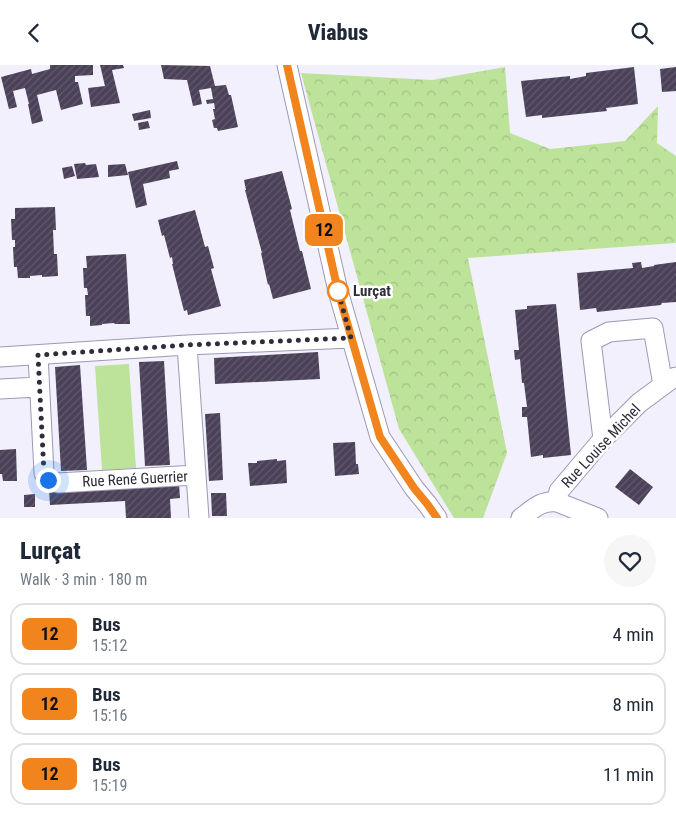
<!DOCTYPE html>
<meta charset="utf-8">
<style>
:root{--surface:#fff;--page:#f6f6f7;--text:#1f2937;--muted:#747a83;--line:#e0e1e3}
body{margin:0;font-family:"Roboto Condensed",sans-serif;background:var(--page);color:var(--text);height:100vh;display:flex;flex-direction:column;font-size:19px;white-space:nowrap}
*{box-sizing:border-box;margin:0}
p{font-size:16px;color:var(--muted)}
.icon{flex:none;width:28px;height:28px;fill:none;stroke:currentColor;stroke-width:2;stroke-linecap:round;stroke-linejoin:round}
.map{position:relative;height:453px;overflow:hidden}
.details{display:flex;flex-direction:column;background:var(--surface);flex:1}
.details>*{flex:none}
.badge{padding:0 10px;border-radius:8px;font-size:18px;line-height:32px}
.you{position:absolute;width:25px;height:25px;margin:-12px;border:4px solid #fff;border-radius:50%;background:#1a73e8;box-shadow:0 0 0 8px #1a73e833}
.map>.badge{position:absolute;translate:-50% -50%;box-shadow:0 0 0 2px #fff}
.round{display:grid;place-items:center;flex:none;width:52px;height:52px;border-radius:26px;background:var(--page)}
.overview{display:flex;align-items:center;justify-content:space-between;height:85px;padding:0 20px}
h1{font-size:24px;font-weight:800;line-height:38px}
ul{padding:0;list-style:none}
li{display:flex;align-items:center;gap:15px;height:62px;margin:0 10px 8px;padding:0 10px;border:2px solid var(--line);border-radius:15px}
li div{flex:1}
li b{display:block;font-size:19px}
li em{font-style:normal}
li .badge{min-width:55px;font-weight:700;text-align:center}
header{display:flex;justify-content:space-between;align-items:center;height:65px;padding:0 20px;background:var(--surface);font-size:22px;font-weight:800}
.map>svg:first-child{display:block}
.green{fill:#bde299}
.forest{fill:url(#forest-crowns)}
.building{fill:url(#building-hatch)}
.lines{fill:none;stroke-linecap:round;stroke-linejoin:round}
.minor-casing{stroke:#9c98b4;stroke-width:21}
.minor{stroke:#fff;stroke-width:19}
.line-casing{stroke:#fff;stroke-width:11}
.line{stroke:#f1841d;stroke-width:8}
.walk{stroke:#2f2d39;stroke-width:5;stroke-dasharray:0 9}
.stop-dot{fill:#fff;stroke:#f1841d;stroke-width:2.5}
.labels{text-anchor:middle;dominant-baseline:central;stroke-width:5;stroke-linejoin:round;paint-order:stroke}
.stop-label{font-size:15px;font-weight:bold;fill:#2f2d39;stroke:#fff;text-anchor:start}
.street-label{font-size:15px;fill:#2f2d39;stroke:#fff}
</style>
<header><svg class="icon" aria-label="back" viewBox="0 0 24 24"><path d="M15 5l-7 7 7 7"/></svg>Viabus<svg class="icon" aria-label="search" viewBox="0 0 24 24"><circle cx="10" cy="10" r="6"/><path d="M15 15l6 6"/></svg></header>
<div class="map">
<svg width="676" height="453" viewBox="0 0 676 453">
<defs>
<pattern id="forest-crowns" width="20" height="18" patternUnits="userSpaceOnUse" patternTransform="scale(1.25)"><rect width="20" height="18" fill="#bde299"/><path d="M2 6a3 3 0 1 1 6 0M12 15a3 3 0 1 1 6 0" fill="none" stroke="#a3c285"/></pattern>
<pattern id="building-hatch" width="6" height="6" patternUnits="userSpaceOnUse" patternTransform="scale(1.25)"><rect width="6" height="6" fill="#4b4158"/><path d="M-1 1l2-2M0 6l6-6M5 7l2-2" fill="none" stroke="#635a6e"/></pattern>
</defs>
<rect width="100%" height="100%" fill="#f2f0fd"/>
<path class="green" d="M129,299L136,403L102,405L95,301Z"/>
<path class="forest" d="M505,2L510,68L550,84L625,76L658,41L657,78L676,91V178L468,193L507,388L483,453H454L399,364L301,8L432,15Z"/>
<path class="building" d="M50,0H93V10L75,11V17H78L83,39L61,45L56,25L37,30L43,56L32,59L28,39H29L25,23L13,26L17,42L9,44L1,12L31,4L32,9L50,4Z
M100,0H123L124,3L112,5L120,38L91,42L88,23L105,21Z
M161,0L210,1L215,21L226,20L229,30H231L238,62L218,66L217,63H214L212,55L215,54L213,44H215L214,38L207,39L206,35L213,34L211,23L199,25L202,39L193,41L187,15L164,14Z
M634,2L638,39L606,43L607,46L542,53V50L526,52L521,16L570,11V14L586,11V8Z
M676,2V26L662,27L660,4Z
M150,45L151,53L134,56L132,49Z
M148,56L150,63L139,65L138,58Z
M177,96L179,104L169,106L170,113L143,119L147,140L136,143L128,107Z
M85,98L86,100L96,99L99,112L77,114L74,99Z
M125,99L128,110L108,112V100Z
M72,101L75,111L64,114L62,103Z
M282,106L292,144L290,145L300,186H302L311,224L273,234L269,219L268,220L261,188H262L245,125H246L244,115Z
M55,142L56,165H53L54,189H57L58,211L42,212V210L30,211V213H18L17,202H14L13,182H15V175H12L11,154H15V143Z
M195,145L205,182L208,181L214,203L211,204L221,241L188,250L187,245L184,246L172,199H173L172,192L170,193L164,170L162,171L158,155Z
M126,189L130,259H115L114,258L102,259V260L90,261V251H86L85,230H88L87,223H84L83,203H87L86,191Z
M641,197L642,203L654,201V200L676,197V237L662,238L661,240L597,247L596,243L580,245L577,208L633,203L632,198Z
M556,239L571,390L543,393V390L531,392L527,352H522V342H527L524,318H522L520,294L515,295L514,285H519L515,245L527,244V241Z
M318,287L320,314L215,319L214,293Z
M164,296L170,400L145,401L139,297Z
M80,300L87,405L61,406L55,302Z
M220,348L223,415L209,416L205,349Z
M355,377L356,399H358L359,409L335,411L333,378Z
M16,384L17,416H3L2,409H0V385Z
M277,394V396L286,395L287,418L250,421L248,398H257V396Z
M630,404L653,422L639,440L615,422Z
M179,419L180,433L170,434L171,453H126L125,436L50,440L49,425Z
M211,428H226L227,451H212Z
M35,429V442H24V430Z"/>
<g class="lines">
<g class="minor-casing">
<path id="minor" d="M287,0L338,226L380,372L414,423L428,440L437,453
M187,280L199,453
M38,290L44,408L48,415L58,418L196,410
M0,292L187,280L351,273
M0,324L39,322
M603,374L591,276L609,267L653,263L663,320
M557,437L559,426L603,374L639,338L673,313L676,312
M521,453C533,444 541,435 557,437L598,453"/>
</g>
<use href="#minor" class="minor"/>
</g>
<g class="lines">
<g class="line-casing">
<path id="line" d="M287,0L338,226L380,372L414,423L428,440L437,453"/>
</g>
<use href="#line" class="line"/>
<path class="walk" d="M48,415L44,408L38,290L187,280L351,273L338,226"/>
</g>
<circle class="stop-dot" cx="338" cy="226" r="10"/>
<g class="labels">
<g class="stop-label">
<text x="353" y="226">Lurçat</text>
</g>
<g class="street-label">
<text transform="translate(601 381) rotate(-47)">Rue Louise Michel</text>
<text transform="translate(135 414) rotate(-3)">Rue René Guerrier</text>
</g>
</g>
</svg>
<div class="you" style="left:48px;top:415px"></div>
<b class="badge" style="left:324px;top:165px;background:#f1841d;color:#111">12</b>
</div>
<section class="details">
<div class="overview"><div><h1>Lurçat</h1><p>Walk · 3 min · 180 m</p></div><a class="round"><svg class="icon" aria-label="heart" viewBox="0 0 24 24"><path d="M12 20l-8-8c-3-5 5-10 8-4 3-6 11-1 8 4z"/></svg></a></div>
<ul>
<li><span class="badge" style="background:#f1841d;color:#111">12</span><div><b>Bus</b><p>15:12</p></div><em>4 min</em></li>
<li><span class="badge" style="background:#f1841d;color:#111">12</span><div><b>Bus</b><p>15:16</p></div><em>8 min</em></li>
<li><span class="badge" style="background:#f1841d;color:#111">12</span><div><b>Bus</b><p>15:19</p></div><em>11 min</em></li>
</ul>
</section>
